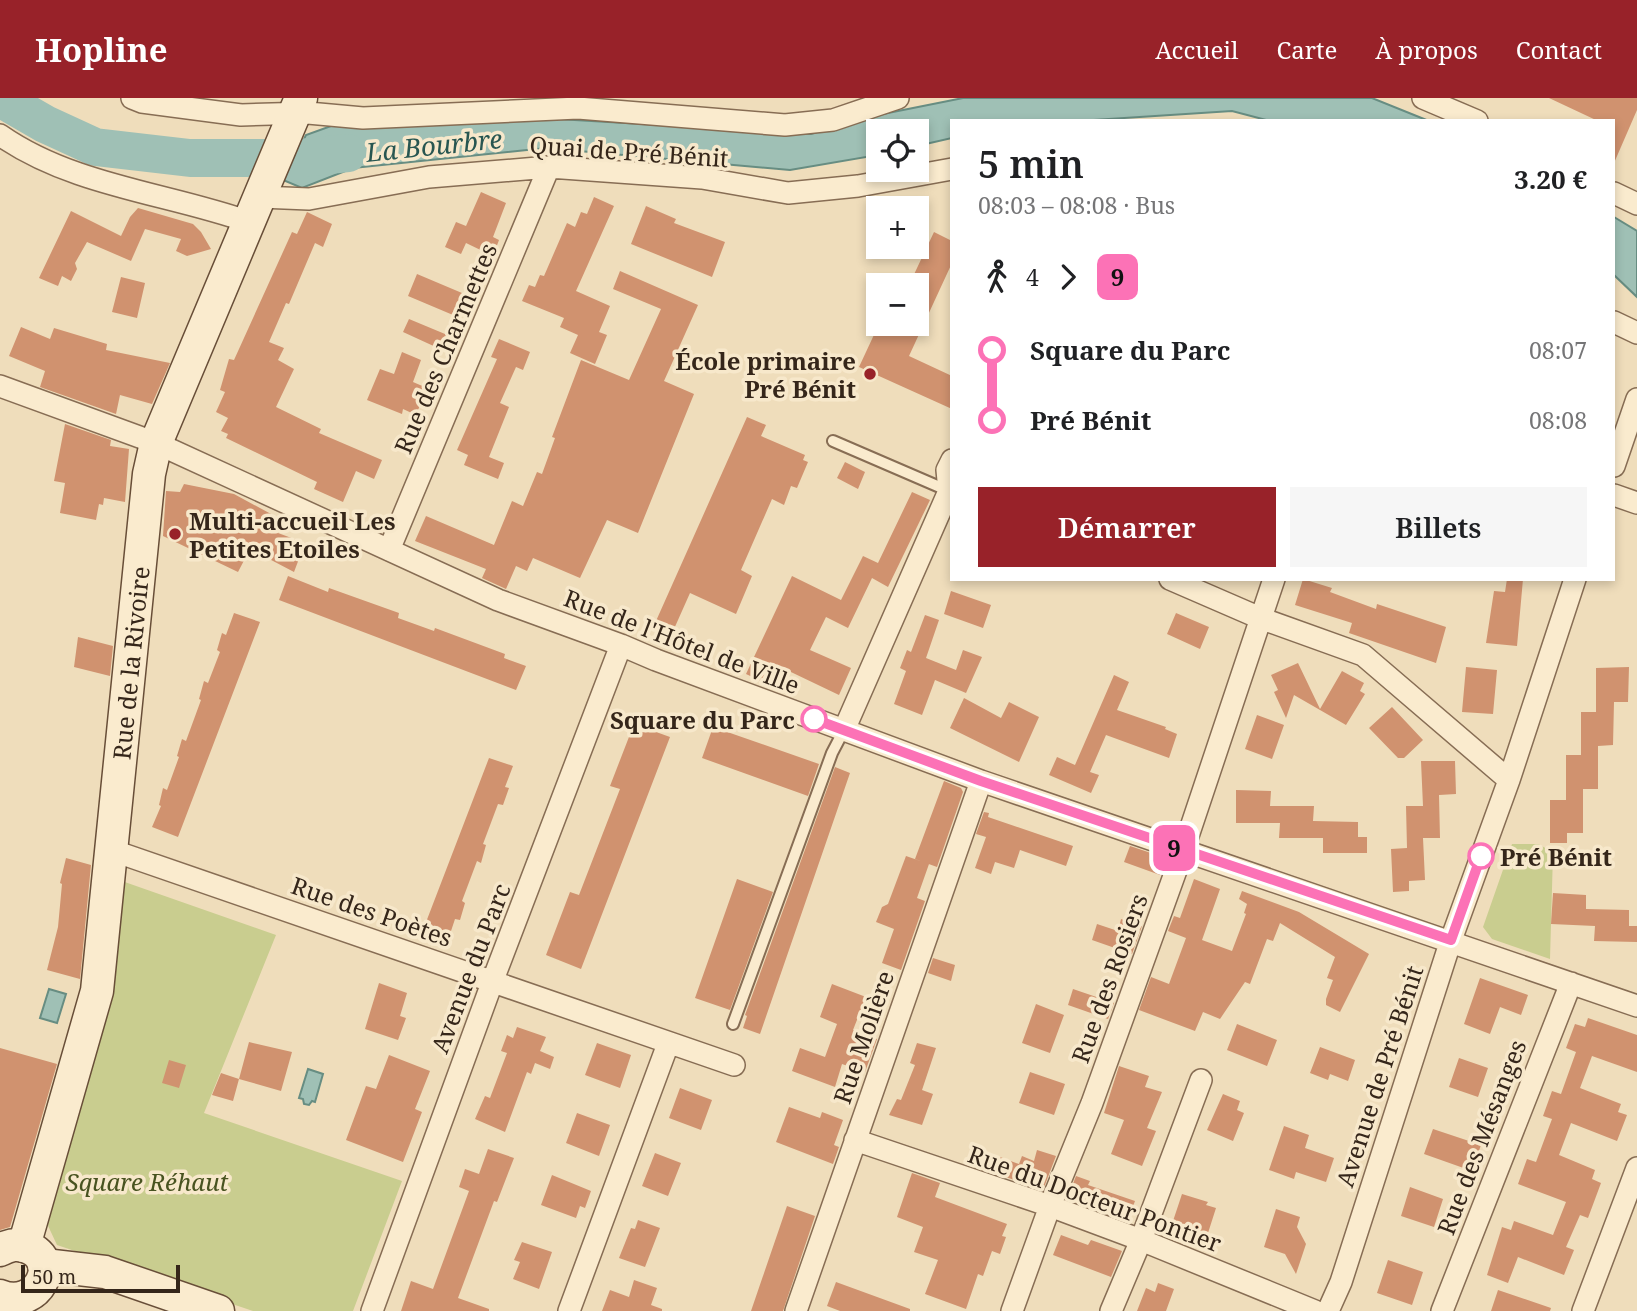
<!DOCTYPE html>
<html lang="fr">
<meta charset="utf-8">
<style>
:root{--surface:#fff;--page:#f6f6f6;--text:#202124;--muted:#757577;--accent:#982229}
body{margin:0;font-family:"Noto Serif",serif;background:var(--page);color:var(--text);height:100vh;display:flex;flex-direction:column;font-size:26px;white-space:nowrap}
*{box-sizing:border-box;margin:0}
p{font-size:23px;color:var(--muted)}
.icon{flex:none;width:38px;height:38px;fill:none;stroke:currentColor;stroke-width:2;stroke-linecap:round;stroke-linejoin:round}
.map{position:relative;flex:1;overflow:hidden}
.sheet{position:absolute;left:950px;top:21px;width:665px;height:462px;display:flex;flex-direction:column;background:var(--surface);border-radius:0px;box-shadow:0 4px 10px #0003}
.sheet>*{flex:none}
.badge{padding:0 14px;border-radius:10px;font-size:24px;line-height:46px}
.fabs{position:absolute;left:866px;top:21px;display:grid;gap:14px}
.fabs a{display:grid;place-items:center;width:63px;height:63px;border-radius:0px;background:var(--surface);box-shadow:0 4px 10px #0003;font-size:35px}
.scale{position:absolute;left:21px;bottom:18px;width:159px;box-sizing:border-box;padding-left:7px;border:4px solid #35261a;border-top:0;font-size:19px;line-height:24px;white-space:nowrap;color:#35261a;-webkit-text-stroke:5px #f7e8cb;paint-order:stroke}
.map>.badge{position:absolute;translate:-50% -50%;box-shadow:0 0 0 4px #fff}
.legs{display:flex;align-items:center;gap:10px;height:77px;padding:0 28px;font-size:23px}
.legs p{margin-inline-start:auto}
.headline{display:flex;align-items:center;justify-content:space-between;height:119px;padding:0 28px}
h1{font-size:38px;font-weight:600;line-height:52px}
.cta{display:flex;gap:14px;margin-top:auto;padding:14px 28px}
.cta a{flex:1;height:80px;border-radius:0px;background:var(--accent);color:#fff;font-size:28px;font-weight:600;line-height:80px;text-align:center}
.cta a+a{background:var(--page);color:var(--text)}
ul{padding:0 28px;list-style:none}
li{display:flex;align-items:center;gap:24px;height:70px;font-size:26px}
li i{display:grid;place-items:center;width:10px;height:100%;margin:0 9px;background:currentColor}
li i::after{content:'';width:18px;height:18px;margin:-9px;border:5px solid;border-radius:50%;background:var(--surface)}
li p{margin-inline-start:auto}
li:first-child i{background:linear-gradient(#0000 50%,currentColor 0)}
li:last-child i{background:linear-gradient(currentColor 50%,#0000 0)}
header{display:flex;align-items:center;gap:42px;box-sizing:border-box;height:98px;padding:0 35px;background:var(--accent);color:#fff}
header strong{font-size:33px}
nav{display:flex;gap:38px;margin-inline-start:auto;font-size:24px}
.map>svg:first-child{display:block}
.green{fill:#c9cd8f}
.water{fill:#9fc0b5;stroke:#678d82;stroke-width:2}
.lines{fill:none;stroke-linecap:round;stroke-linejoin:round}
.river{stroke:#9fc0b5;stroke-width:38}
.building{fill:#d0926f}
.lane-casing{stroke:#876d54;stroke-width:14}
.street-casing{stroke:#876d54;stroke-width:24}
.secondary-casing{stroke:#684e38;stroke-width:35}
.lane{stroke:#faebce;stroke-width:10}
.street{stroke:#faebce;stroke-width:21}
.secondary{stroke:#faebce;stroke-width:32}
.line-1-casing{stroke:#fff;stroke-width:16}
.line-1{stroke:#fc72b6;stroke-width:10}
.poi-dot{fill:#982229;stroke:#f7e8cb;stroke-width:2.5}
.stop-1-dot{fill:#fff;stroke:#fc72b6;stroke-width:3.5}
.labels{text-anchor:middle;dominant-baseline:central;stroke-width:7;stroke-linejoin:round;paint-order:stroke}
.street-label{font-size:24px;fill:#35261a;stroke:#f7e8cb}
.poi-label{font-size:24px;font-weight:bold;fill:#35261a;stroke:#f7e8cb;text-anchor:end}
.stop-label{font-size:24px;font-weight:bold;fill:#35261a;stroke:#f7e8cb;text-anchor:end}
.park-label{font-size:24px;font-style:italic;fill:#485320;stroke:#f7e8cb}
.water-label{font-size:26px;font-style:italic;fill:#285651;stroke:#f7e8cb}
</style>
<header>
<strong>Hopline</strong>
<nav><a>Accueil</a><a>Carte</a><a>À propos</a><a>Contact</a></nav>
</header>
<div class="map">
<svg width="1637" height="1213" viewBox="0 0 1637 1213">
<rect width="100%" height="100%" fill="#efddbb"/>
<path class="green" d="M1512,746H1539L1553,755L1550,861L1492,841L1483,829Z
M119,782L276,837L204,1015L402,1083L353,1213H253L57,1147L43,1117Z"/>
<path class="water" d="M963,0H1372L1429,23H1270L1232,13L1078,23H952V40L917,48V33H878V57L790,72L546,50L353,70L302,90L283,82L306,37L331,28L524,19L811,36L868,19Z
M1614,119L1637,133V199L1614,177Z
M49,891L66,896L57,925L40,920Z
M308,971L323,976L315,1004L312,1003L309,1007L304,1006L303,1001L299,1000Z"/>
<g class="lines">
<path class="river" d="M0,0L45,26L95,49L190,60H300L348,55"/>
</g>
<path class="building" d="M1549,0H1637V12L1614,65V23H1598Z
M481,94L506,105L493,139L499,142L493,158L466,145L461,156L445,149L456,124L466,128Z
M594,99L614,108L576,193L610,208L599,234L607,237L595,266L570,255L578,237L560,229L564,220L522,203L529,187L535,189L540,177L544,178L567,125L575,129L581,114L587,116Z
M646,108L676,121L674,125L725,144L712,179L631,146Z
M138,110L193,126L201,134L211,151L187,158L176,153L181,141L145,131L131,163L87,144L75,165L77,171L71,183L62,178L58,188L39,180L71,113L121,138L130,119Z
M307,114L332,126L323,149L315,145L289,206L286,205L269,244L284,250L278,262L294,271L276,309L321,331L319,335L382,362L374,381L356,373L343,404L314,391L317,384L226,340L228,336L221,333L228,320L216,314L225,294L220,292L229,261L234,262L292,134L297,136Z
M934,134L952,143V165L909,258L952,278V311L859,269L879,226H917V187H909Z
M620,173L698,207L664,283L694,296L638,435L607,422L580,480L533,460L527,473L516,468L506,491L482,480L486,471L415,443L426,418L494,447L512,403L523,408L537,374L542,376L555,340L552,339L581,262L629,282L661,211L613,191Z
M417,176L462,195L453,217L408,198Z
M121,179L145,185L137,220L112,214Z
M409,221L457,241L451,256L403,234Z
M21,229L50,241L54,230L107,246L106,252L170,265L152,306L120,297L116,316L40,289L45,273L9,258Z
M499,241L530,254L523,272L516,269L500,305L509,309L489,359L504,365L498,381L464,367L468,357L457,352L497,261L491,259Z
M402,254L421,262L413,284L427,290L416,317L403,311L402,316L367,302L380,271L394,276Z
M747,319L766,327L761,338L805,357L803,362L808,364L797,390L791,388L784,407L772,401L741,472L752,478L736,516L690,495L674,531L656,523Z
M65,326L111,342L110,348L129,351L125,404L104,400L103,407L99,406L96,422L60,415L65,385L54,383Z
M845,364L865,374L858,391L837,380Z
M184,386L234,396L284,423L278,435L305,445L294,474L250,451L238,474L163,438L166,393L180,394Z
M912,394L930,402L888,489L872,480L848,530L826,519L810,552L851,570L839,597L770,564L761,583L746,576L792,478L841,502L863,458L878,465Z
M288,478L328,494L329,490L399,515L398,520L434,533L435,530L505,556L504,560L526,568L516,592L279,502Z
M1303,481L1332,490L1330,494L1376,511L1377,506L1446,529L1436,565L1349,535L1352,525L1295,507Z
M1507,481H1523L1517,548L1486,545L1494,493L1505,494Z
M951,493L991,507L983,530L944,516Z
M234,515L260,524L178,739L152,729L161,708L159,707L163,690L167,692L179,659L177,658L182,641L186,643L201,602L199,601L204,583L208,585L220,554L217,552L222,535L226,537Z
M1176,515L1209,529L1200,551L1167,536Z
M925,517L939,522L926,560L956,572L963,552L982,559L966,595L935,582L922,617L894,606L906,573L900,570L907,552L911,554Z
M78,539L113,548L110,578L74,569Z
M1298,565L1320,611L1342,573L1364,585L1360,593L1365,596L1346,627L1294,597L1286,620L1274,594L1278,592L1271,577Z
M1466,569L1497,572L1493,616L1462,614Z
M1629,569L1628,604H1614L1613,647L1598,648V691H1583V735H1567V745H1550V702H1566V657H1581V614H1596V570Z
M1114,577L1129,584L1117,612L1166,629L1165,631L1177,636L1169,660L1106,637L1090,674L1099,677L1091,695L1049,677L1057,659L1075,667Z
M964,600L1001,620L1009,604L1039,619L1019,664L950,630Z
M1392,609L1423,642L1404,660H1398L1369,630Z
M1257,617L1284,627L1272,661L1245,651Z
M634,626L670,639L581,871L546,857L570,794L579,797L620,691L610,688Z
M713,629L819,666L808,698L702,660Z
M489,660L513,668L505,689L509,690L503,707L498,706L483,746L486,747L481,765L477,763L462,803L465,805L460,822L455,821L448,842L423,832Z
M1421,663H1455L1456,696L1439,697L1440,740H1423L1425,782L1409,783V793L1393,794L1391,751L1407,750L1406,708H1423Z
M835,669L850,675L760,936L743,930L747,918L745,917Z
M944,683L961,690L963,694L937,769L915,761Z
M1236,692L1271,693L1270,708H1314L1313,723L1358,724V739H1367V755H1323V740H1279L1280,725H1236Z
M984,714L989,715L988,719L1073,748L1066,768L1020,752L1014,770L995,764L991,776L975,770L986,739L976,736Z
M1130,748L1166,760L1160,777L1124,764Z
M906,758L929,766L917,800L925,803L901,872L882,865L894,831L876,824L882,809L888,806Z
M66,760L91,767L80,881L47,872L58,829L62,786L60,785Z
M737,781L773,794L730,912L695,900Z
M1194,781L1220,791L1202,842L1232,853L1246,816L1244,815L1247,806L1239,801L1242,793L1299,814L1369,856L1340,914L1326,907V901L1333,882L1327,880L1335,859L1280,825L1273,843L1267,841L1250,886L1245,884L1220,921L1203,914L1195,933L1139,912L1151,879L1169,886L1186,840L1168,833L1174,818L1180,820Z
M1553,795L1586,797V811L1629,812V828H1637V844L1594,843L1595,828L1551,826Z
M1121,821L1142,828L1132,856L1092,842L1097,826L1118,833Z
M933,860L955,867L951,883L928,875Z
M1480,880L1528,897L1521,917L1500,909L1490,936L1464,926Z
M379,885L407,895L400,918L406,920L398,942L365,931Z
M832,886L866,899L853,932L877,941L865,974L842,966L835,989L792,973L800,950L825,959L837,926L820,919Z
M1073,891L1114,905L1108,921L1068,907Z
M1036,906L1064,917L1050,955L1022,945Z
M1588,920L1637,937V974L1592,958L1580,990L1621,1006L1618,1014L1627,1017L1617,1043L1571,1025L1559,1057L1595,1072L1592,1081L1601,1085L1588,1120L1580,1117L1566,1149L1574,1152L1564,1177L1518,1159L1508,1185L1487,1177L1502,1129L1511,1132L1514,1123L1553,1137L1566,1104L1518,1086L1527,1061L1536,1064L1552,1021L1543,1018L1552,993L1561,996L1576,954L1566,950L1575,926L1585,929Z
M1237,926L1277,942L1267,968L1227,952Z
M517,929L546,939L540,953L554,959L550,971L535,965L531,976L527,974L505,1034L475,1021L485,998L490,1000L507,955L501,953L507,937L513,940Z
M249,944L292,954L281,993L239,981Z
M597,945L631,957L620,990L585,977Z
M917,945L936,950L922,992L933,996L922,1027L889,1017L897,1001L901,1002L915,967L910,965Z
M1320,949L1355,962L1348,983L1330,976L1328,982L1310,975Z
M0,950L57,966L10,1129L0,1132Z
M389,957L430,973L415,1011L422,1014L403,1064L346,1042L366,988L376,991Z
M1459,960L1488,970L1478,999L1449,989Z
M169,962L186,967L179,990L162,985Z
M1119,968L1149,978L1145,989L1162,994L1147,1030L1156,1033L1142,1068L1111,1056L1124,1022L1104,1015Z
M1030,974L1065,986L1054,1017L1019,1005Z
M221,975L239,981L233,1003L212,997Z
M680,990L712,1002L701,1032L669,1020Z
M1223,996L1240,1003L1237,1012L1244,1015L1233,1043L1207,1032Z
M789,1009L820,1020L822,1014L843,1022L834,1047L839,1049L833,1066L776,1044Z
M577,1015L610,1027L599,1058L566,1045Z
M1284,1028L1309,1037L1305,1050L1334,1060L1326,1084L1296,1074L1294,1081L1269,1072Z
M1433,1031L1481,1047L1472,1073L1424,1056Z
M488,1051L514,1060L497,1104L494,1103L458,1200L489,1211V1213H401L411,1183L433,1191L469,1093L459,1089L465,1071L479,1076Z
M1037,1052L1056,1058L1043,1092L994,1075L1000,1059L1019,1066L1022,1058L1034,1063Z
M655,1055L681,1065L668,1098L642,1088Z
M912,1075L940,1085L935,1099L1007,1126L1002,1138L1006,1139L1000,1156L992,1153L983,1178L978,1176L966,1211L925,1196L938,1162L914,1154L923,1129L897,1119Z
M552,1077L591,1093L585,1110L580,1108L576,1120L541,1107Z
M1076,1078L1090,1083L1088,1087L1135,1103L1129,1119L1081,1103L1082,1100L1069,1096Z
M1410,1089L1443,1101L1434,1129L1401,1118Z
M1182,1096L1208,1104L1206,1107L1216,1110L1208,1135L1198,1132L1196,1142L1170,1132Z
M787,1108L815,1118L783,1213H751Z
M1276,1111L1300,1119L1297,1129L1306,1146L1296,1176L1285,1156L1264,1149Z
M638,1122L660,1130L645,1169L619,1160L631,1130L635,1131Z
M1061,1137L1088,1147L1091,1142L1122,1153L1111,1179L1053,1157Z
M522,1144L552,1154L539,1191L513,1181L520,1164L514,1162Z
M1388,1162L1423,1174L1412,1207L1377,1195Z
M634,1182L657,1190L651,1207L662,1211V1213H602L610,1192L629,1199Z
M836,1184L910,1211V1213H840L827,1208Z
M1158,1185L1174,1191L1166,1213H1137L1146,1190L1155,1194Z
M1498,1192L1551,1210L1550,1213H1491Z"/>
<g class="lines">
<g class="lane-casing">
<path id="lane" d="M833,343L949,393
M733,926L832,655L844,632"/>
</g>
<g class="street-casing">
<path id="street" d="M132,0L142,4L241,17L308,15L363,20L578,10L785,27L833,22L898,0
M1423,0L1477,23
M0,37C73,88 167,95 249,124
M1614,95L1637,106
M260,99L309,101L429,79L549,69L702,80L788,95L858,88L952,71
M1614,224L1637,235
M0,288L156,345L498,502L621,547L656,562L981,683L1637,908
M1614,368L1637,301
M1614,397L1637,405
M389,452L549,69
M1170,481L1260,520L1363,557L1509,682
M844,632L949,393L947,372L952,362
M111,752L734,967
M855,1042L1050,1108L1141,1142L1315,1213
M372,1213L496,874L621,547
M569,1213L668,946
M796,1213L981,683
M1012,1213L1050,1108L1092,1005L1183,753L1274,481
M1111,1213L1141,1142L1201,982
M1328,1213L1341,1184L1451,842L1509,682L1575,481
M1442,1213L1571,885
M1583,1213L1637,1070"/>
</g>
<g class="secondary-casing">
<g id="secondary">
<path id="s1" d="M24,1148L97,893L149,376L156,345L301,0"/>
<path d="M0,1152C9,1147 17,1145 27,1149C64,1163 37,1213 0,1198"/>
<path d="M44,1167L105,1174L218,1213"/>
</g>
</g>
<use href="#lane" class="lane"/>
<use href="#street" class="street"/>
<use href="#secondary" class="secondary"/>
</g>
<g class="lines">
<g class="line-1-casing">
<path id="line-1" d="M814,621L981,683L1451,842L1481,758"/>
</g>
<use href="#line-1" class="line-1"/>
</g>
<g class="poi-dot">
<circle cx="870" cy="276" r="7"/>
<circle cx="175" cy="436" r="7"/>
</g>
<g class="stop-1-dot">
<circle cx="814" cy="621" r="12"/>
<circle cx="1481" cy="758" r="12"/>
</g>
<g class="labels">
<g class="street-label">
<text transform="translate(629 53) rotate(4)">Quai de Pré Bénit</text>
<text transform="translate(445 250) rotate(-67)">Rue des Charmettes</text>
<text transform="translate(682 543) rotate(21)">Rue de l'Hôtel de Ville</text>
<text stroke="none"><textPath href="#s1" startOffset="595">Rue de la Rivoire</textPath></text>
<text transform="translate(372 813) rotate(19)">Rue des Poètes</text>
<text transform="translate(470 870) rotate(-69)">Avenue du Parc</text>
<text transform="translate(1109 880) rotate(-70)">Rue des Rosiers</text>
<text transform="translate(863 939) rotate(-71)">Rue Molière</text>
<text transform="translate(1379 978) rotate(-72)">Avenue de Pré Bénit</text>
<text transform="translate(1481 1039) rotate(-69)">Rue des Mésanges</text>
<text transform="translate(1095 1100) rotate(20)">Rue du Docteur Pontier</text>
</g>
<g class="poi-label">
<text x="856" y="262">École primaire<tspan x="856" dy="28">Pré Bénit</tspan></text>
<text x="189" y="422" text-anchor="start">Multi-accueil Les<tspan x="189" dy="28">Petites Etoiles</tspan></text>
</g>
<g class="stop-label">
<text x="795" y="621">Square du Parc</text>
<text x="1500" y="758" text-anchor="start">Pré Bénit</text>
</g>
<g class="park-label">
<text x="147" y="1083">Square Réhaut</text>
</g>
<g class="water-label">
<text transform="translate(434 47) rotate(-6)">La Bourbre</text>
</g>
</g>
</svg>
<div class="fabs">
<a><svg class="icon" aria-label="locate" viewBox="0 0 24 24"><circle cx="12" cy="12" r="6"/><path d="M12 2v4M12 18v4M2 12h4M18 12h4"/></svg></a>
<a>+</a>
<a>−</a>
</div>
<div class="scale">50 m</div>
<b class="badge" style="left:1174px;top:750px;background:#fc72b6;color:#111">9</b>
<section class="sheet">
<div class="headline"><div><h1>5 min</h1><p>08:03 – 08:08 · Bus</p></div><b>3.20 €</b></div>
<div class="legs"><svg class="icon" aria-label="walk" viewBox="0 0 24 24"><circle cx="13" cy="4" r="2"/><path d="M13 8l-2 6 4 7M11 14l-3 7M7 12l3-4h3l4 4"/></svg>4<svg class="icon" aria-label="forward" viewBox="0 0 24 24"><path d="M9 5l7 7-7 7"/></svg><b class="badge" style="background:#fc72b6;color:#111">9</b></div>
<ul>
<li><i style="color:#fc72b6"></i><b>Square du Parc</b><p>08:07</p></li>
<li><i style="color:#fc72b6"></i><b>Pré Bénit</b><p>08:08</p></li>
</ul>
<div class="cta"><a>Démarrer</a><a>Billets</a></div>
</section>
</div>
